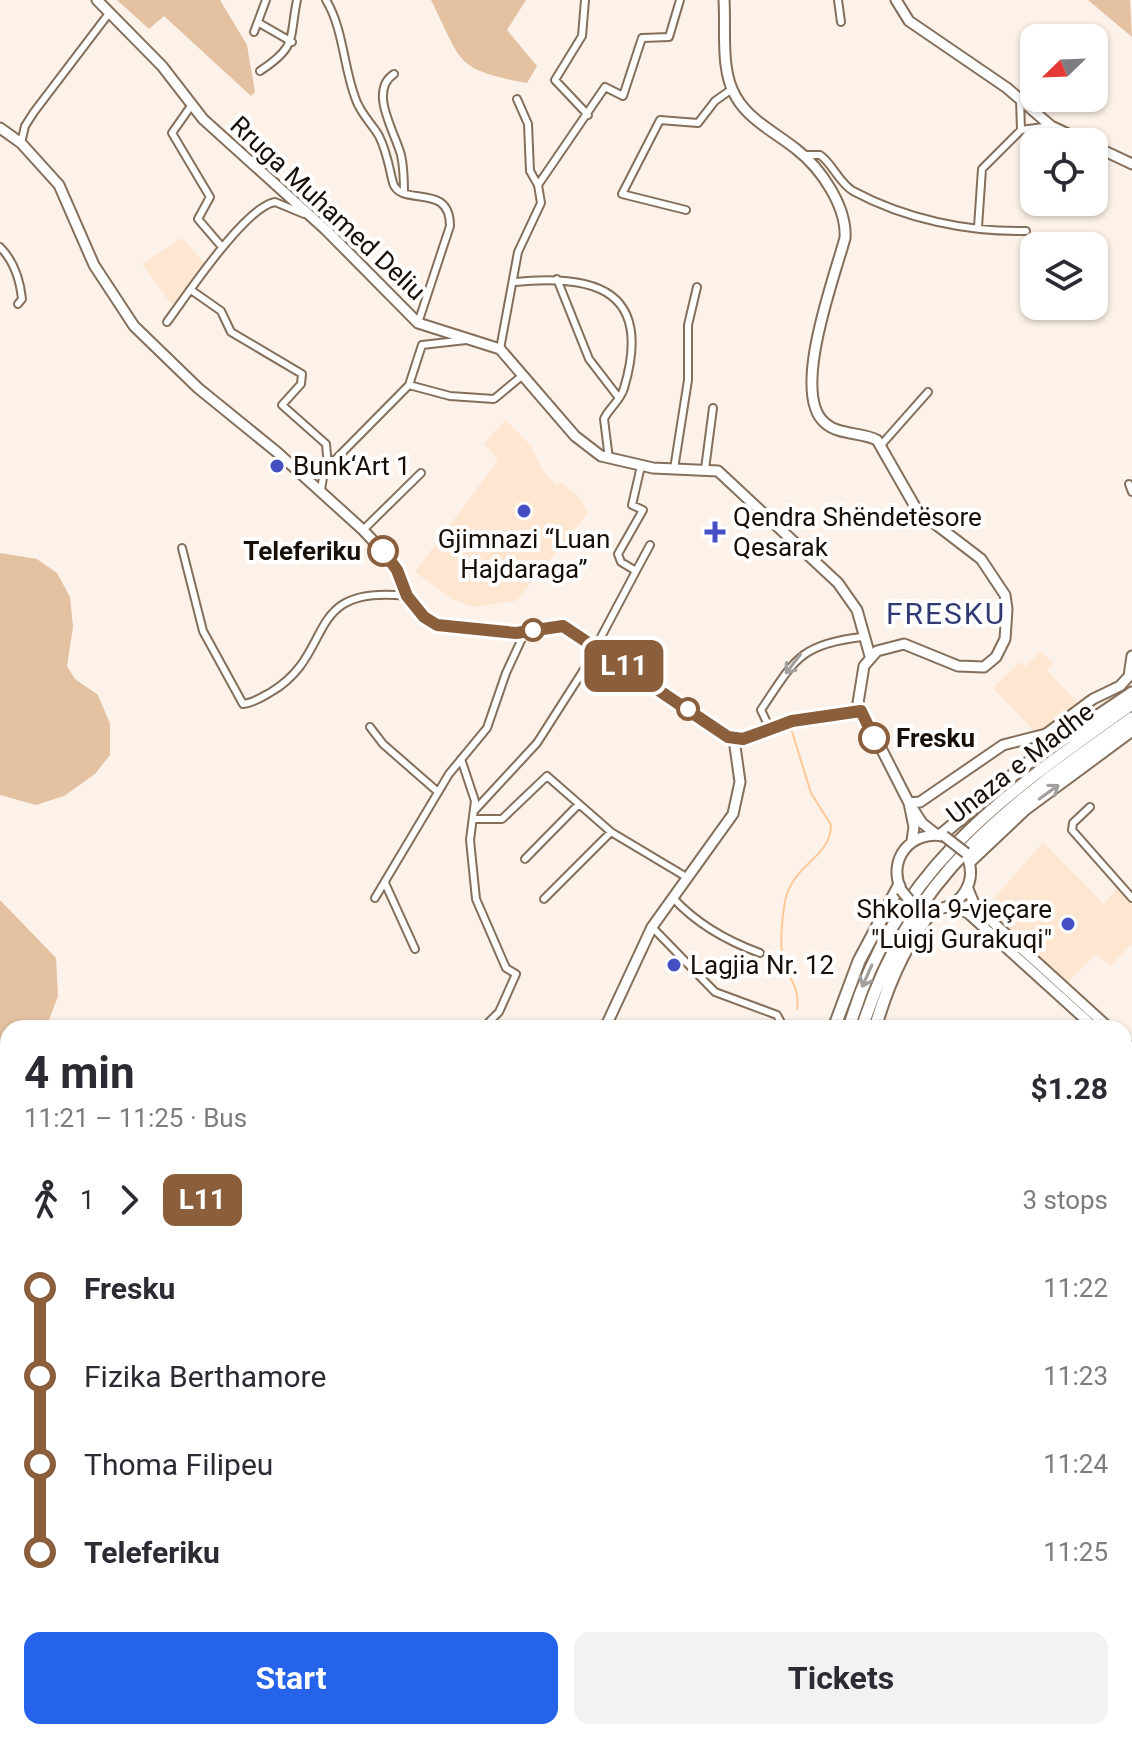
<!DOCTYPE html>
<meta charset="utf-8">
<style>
:root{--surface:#fff;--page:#f2f2f3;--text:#2b2b33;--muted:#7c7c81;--accent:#2563eb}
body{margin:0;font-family:Roboto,sans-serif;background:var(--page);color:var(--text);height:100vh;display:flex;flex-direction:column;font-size:30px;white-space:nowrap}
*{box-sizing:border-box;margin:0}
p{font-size:26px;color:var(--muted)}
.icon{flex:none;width:44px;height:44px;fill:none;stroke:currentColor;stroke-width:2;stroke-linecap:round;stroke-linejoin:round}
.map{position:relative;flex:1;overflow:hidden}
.drawer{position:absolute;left:0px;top:1020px;width:1132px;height:720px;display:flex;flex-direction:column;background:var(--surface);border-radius:24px 24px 0 0;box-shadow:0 2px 6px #0004}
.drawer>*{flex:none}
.badge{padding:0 16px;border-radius:12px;font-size:28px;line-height:52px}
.needle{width:52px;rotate:247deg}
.tools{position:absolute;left:1020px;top:24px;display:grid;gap:16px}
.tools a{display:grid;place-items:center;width:88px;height:88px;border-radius:16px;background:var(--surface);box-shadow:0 2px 6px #0004;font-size:40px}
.map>.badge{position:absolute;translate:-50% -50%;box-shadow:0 0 0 4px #fff}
.legs{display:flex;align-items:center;gap:12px;height:88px;padding:0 24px;font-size:26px}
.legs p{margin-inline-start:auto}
.overview{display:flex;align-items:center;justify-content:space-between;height:136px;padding:0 24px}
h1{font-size:44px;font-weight:700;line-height:60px}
.action{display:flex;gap:16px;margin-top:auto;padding:16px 24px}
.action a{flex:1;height:92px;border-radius:16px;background:var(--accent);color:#fff;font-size:32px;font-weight:700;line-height:92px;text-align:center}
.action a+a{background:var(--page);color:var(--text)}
ul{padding:0 24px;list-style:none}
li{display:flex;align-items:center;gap:28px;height:88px;font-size:30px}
li i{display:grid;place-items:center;width:12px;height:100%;margin:0 10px;background:currentColor}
li i::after{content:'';width:20px;height:20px;margin:-10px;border:6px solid;border-radius:50%;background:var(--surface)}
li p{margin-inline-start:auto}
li:first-child i{background:linear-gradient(#0000 50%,currentColor 0)}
li:last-child i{background:linear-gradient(currentColor 50%,#0000 0)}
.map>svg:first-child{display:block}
.built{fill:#ffe6d0}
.green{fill:#e3c1a1}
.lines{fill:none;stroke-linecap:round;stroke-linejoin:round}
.stream{stroke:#ffc997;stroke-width:2}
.street-casing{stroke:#856f5b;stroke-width:10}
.secondary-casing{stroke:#856f5b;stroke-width:13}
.highway-casing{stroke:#856f5b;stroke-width:15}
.street{stroke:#fff;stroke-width:6}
.secondary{stroke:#fff;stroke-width:9}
.highway{stroke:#fff;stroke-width:11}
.secondary-bridge-casing{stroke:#856f5b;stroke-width:13;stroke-linecap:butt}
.secondary-bridge{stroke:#fff;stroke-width:9}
.oneway{stroke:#a39f9c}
.line-1-casing{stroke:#fff;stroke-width:18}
.line-1{stroke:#8b5e3c;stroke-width:12}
.poi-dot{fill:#454fc4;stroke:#fff;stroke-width:3}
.stop-1-dot{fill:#fff;stroke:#8b5e3c;stroke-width:4}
.labels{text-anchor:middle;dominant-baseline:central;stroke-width:8;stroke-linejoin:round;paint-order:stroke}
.street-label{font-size:26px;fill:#180f08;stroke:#fff}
.poi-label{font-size:26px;fill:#180f08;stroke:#fff;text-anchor:start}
.stop-label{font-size:26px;font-weight:bold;fill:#180f08;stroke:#fff;text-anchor:end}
.quarter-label{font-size:30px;letter-spacing:2px;fill:#313a74;stroke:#fff}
</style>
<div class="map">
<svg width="1132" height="1740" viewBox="0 0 1132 1740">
<rect width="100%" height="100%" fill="#fcf2e9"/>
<path class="built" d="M182,238L206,265L172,305L142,264Z
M506,420L531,446L544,472L557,486L560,482L578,496L588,513L516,601L474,607L454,600L415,572L498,460L484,443Z
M1041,651L1054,664L1047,670L1078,703L1038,735L993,688L1020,662L1025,667Z
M1043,842L1104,904L1117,888L1132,901V944L1110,966L1096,954L1066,984L986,908Z"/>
<path class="green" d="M117,0H220L247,45L255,92L251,96L164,16L149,29Z
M431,0H526L507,30L537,66L527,83C454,69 463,64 431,0Z
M1088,0H1130L1132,37Z
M0,553L37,559L57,573L70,597L73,627L67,666L75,679L98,695L110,724V755L95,774L64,796L36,805L0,795Z
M0,900L56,958L58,996L46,1028H8V1057L0,1064Z"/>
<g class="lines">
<path class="stream" d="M790,725L811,793L831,825C831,858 793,863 785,901C782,918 779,947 784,963C790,981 800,988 797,1009
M807,1732L810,1740"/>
<g class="street-casing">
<path id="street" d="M326,0C344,30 343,67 356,100C361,114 372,124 379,136C387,152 389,167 393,183C401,208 450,181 450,226L418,323
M585,0L582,36L555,80L588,115
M838,0L841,22
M259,23L292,42
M254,32L266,0
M260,71C298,46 289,39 297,0
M394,74C368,91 395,132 401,155C404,168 404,180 404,193
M1020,98L1021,130
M191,106L172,133L210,197L198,219L222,247
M21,143L25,126L34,112L110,12
M804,155H820C833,164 839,183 853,191C905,219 967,232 1026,231
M538,185L605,87L623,96L642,38L669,37L680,0
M686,210L622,194L660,120L698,123L715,101L732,89
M978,227L982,169L1021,130L1051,126
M0,247C13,260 20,280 22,299L18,304
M557,279L589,359L619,398
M515,282C597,274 653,291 624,388C621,400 609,408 604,419L609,459
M191,290L221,311L231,332L302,374L301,384L282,405L326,444L328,467
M167,322C187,295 245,207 275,202L304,214
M500,349L518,252L541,203L538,185L530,171L528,124L517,99
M409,385L450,396L494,399L523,375
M882,444L928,392
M674,469L688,380V325L697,287
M705,469L713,408
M1129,484L1132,492
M321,490L324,471L409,385L422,345L466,340
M363,530L421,473
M182,548L203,631L243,704C254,703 262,697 271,692C337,653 301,584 407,596
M636,571L650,545
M370,727L383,744L438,792
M770,729L761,710C794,661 799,644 862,637
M461,759L475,801L470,840L476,899L506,968L516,974L499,1012L483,1028
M1090,807L1073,823L1072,830L1132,898
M475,810L537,743L583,671L636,571L621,562L618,554L643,510L632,505L641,466
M473,819H502L547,776L611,832L688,878
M525,859L578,805
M385,883L415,949
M375,898L449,774L487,728L506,673L525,632
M673,898C696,923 727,941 760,953
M544,899L611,832
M652,927L715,992L777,1015L784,1028
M0,1418L8,1415
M1124,1721L1132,1732
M322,1732L326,1740
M436,1732L439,1740
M1056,1732L1062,1740
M224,1740L225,1732
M525,1740L533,1732
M747,1740L749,1732
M1093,1740L1099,1732"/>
</g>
<g class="secondary-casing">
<path id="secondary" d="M97,0L162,66L203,119L326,230L418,323L500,349L575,436L601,456L653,468L718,471L838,583L857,610L870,656
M724,0C726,30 720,71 736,97C749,120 776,133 796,149C821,168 847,207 845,238C835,276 790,394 825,423C838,435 861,432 877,440L917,510L981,559L1005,595L1007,609L1005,639L996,657L984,667L958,666L904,644L877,651L864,666L858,703L909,803L920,802L1003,745L1046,734L1093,699L1120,686L1129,676L1132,656
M896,0L909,21L1007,88L1051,126L1085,142
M0,128L21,143L59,185L94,265L134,326L198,388L278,453L363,530L394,563L407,596L424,617L445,627L493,632H525L563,626L734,739L750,738L792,721L861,711
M1094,146L1132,164
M912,841L914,827L909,803L922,823L936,834
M968,889L975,906L1109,1028
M901,890C887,859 911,830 944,836
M950,906L968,913L1095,1028
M933,910C961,907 978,883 967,856
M605,1028L652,927L733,814L740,782L734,739
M1124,1042L1132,1049
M1132,1057L1128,1064L1132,1074
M1124,1399L1132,1127
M1124,1580L1132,1355
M1124,1609L1132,1656
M1124,1649L1132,1673
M587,1740L654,1732"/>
</g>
<g class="highway-casing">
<path id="highway" d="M941,835L1025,765L1132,693
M970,861L1025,809L1132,730
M834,1028L859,961L899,886
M849,1028C896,867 1003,796 1132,704
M862,1028C911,874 1006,807 1132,718
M875,1028C887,987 905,943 933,910
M758,1740L759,1732
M771,1740L772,1732
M783,1740L784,1732
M796,1740L797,1732"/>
</g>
<use href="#street" class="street"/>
<use href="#secondary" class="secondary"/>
<use href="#highway" class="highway"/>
<g class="secondary-bridge-casing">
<path id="secondary-bridge" d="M944,836L966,853
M901,890L911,902L933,910"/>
</g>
<use href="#secondary-bridge" class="secondary-bridge"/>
</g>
<defs><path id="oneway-shaft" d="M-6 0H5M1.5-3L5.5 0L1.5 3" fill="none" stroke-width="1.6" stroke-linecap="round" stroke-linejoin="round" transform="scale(2)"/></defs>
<g class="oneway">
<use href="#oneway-shaft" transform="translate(793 664) rotate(128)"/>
<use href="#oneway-shaft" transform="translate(1049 792) rotate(-36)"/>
<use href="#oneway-shaft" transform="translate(867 976) rotate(114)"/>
</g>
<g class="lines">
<g class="line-1-casing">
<path id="line-1" d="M383,551L397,570L407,596L424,617L437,625L516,633L563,626L728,737L743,739L792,721L861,711L874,738"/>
</g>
<use href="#line-1" class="line-1"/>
</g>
<g class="poi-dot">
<circle cx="277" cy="466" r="8"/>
<circle cx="524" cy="511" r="8"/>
<path d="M711 520h8v8h8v8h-8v8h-8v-8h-8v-8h8z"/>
<circle cx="1068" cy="924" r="8"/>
<circle cx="674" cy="965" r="8"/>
</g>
<g class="stop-1-dot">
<circle cx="383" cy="551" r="14"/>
<circle cx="533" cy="630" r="10"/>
<circle cx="688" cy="709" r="10"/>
<circle cx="874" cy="738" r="14"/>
</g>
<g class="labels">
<g class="street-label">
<text transform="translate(328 208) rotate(43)">Rruga Muhamed Deliu</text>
<text transform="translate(1020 763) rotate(-38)">Unaza e Madhe</text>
</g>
<g class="poi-label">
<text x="293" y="466">Bunk‘Art 1</text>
<text x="733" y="517">Qendra Shëndetësore<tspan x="733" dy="30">Qesarak</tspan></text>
<text x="524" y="539" text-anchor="middle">Gjimnazi “Luan<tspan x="524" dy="30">Hajdaraga”</tspan></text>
<text x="1052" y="909" text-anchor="end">Shkolla 9-vjeçare<tspan x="1052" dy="30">"Luigj Gurakuqi"</tspan></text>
<text x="690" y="965">Lagjia Nr. 12</text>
</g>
<g class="stop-label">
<text x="361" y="551">Teleferiku</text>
<text x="896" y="738" text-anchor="start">Fresku</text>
</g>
<g class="quarter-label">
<text x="946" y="613">FRESKU</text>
</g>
</g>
</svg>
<div class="tools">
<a><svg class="needle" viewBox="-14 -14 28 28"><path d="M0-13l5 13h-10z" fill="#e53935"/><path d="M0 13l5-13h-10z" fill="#7c7c81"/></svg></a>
<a><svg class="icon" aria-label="locate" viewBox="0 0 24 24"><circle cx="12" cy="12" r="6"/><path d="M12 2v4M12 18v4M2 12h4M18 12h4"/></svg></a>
<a><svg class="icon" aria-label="layers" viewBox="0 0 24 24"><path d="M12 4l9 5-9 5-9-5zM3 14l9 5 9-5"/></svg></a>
</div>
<b class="badge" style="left:624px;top:666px;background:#8b5e3c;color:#fff">L11</b>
<section class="drawer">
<div class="overview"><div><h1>4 min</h1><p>11:21 – 11:25 · Bus</p></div><b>$1.28</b></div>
<div class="legs"><svg class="icon" aria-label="walk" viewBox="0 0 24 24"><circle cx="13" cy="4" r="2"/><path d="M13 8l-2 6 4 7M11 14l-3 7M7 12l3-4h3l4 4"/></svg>1<svg class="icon" aria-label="forward" viewBox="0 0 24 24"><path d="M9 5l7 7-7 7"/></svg><b class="badge" style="background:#8b5e3c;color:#fff">L11</b><p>3 stops</p></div>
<ul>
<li><i style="color:#8b5e3c"></i><b>Fresku</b><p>11:22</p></li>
<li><i style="color:#8b5e3c"></i><span>Fizika Berthamore</span><p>11:23</p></li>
<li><i style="color:#8b5e3c"></i><span>Thoma Filipeu</span><p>11:24</p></li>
<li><i style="color:#8b5e3c"></i><b>Teleferiku</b><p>11:25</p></li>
</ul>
<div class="action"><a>Start</a><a>Tickets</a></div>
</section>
</div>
